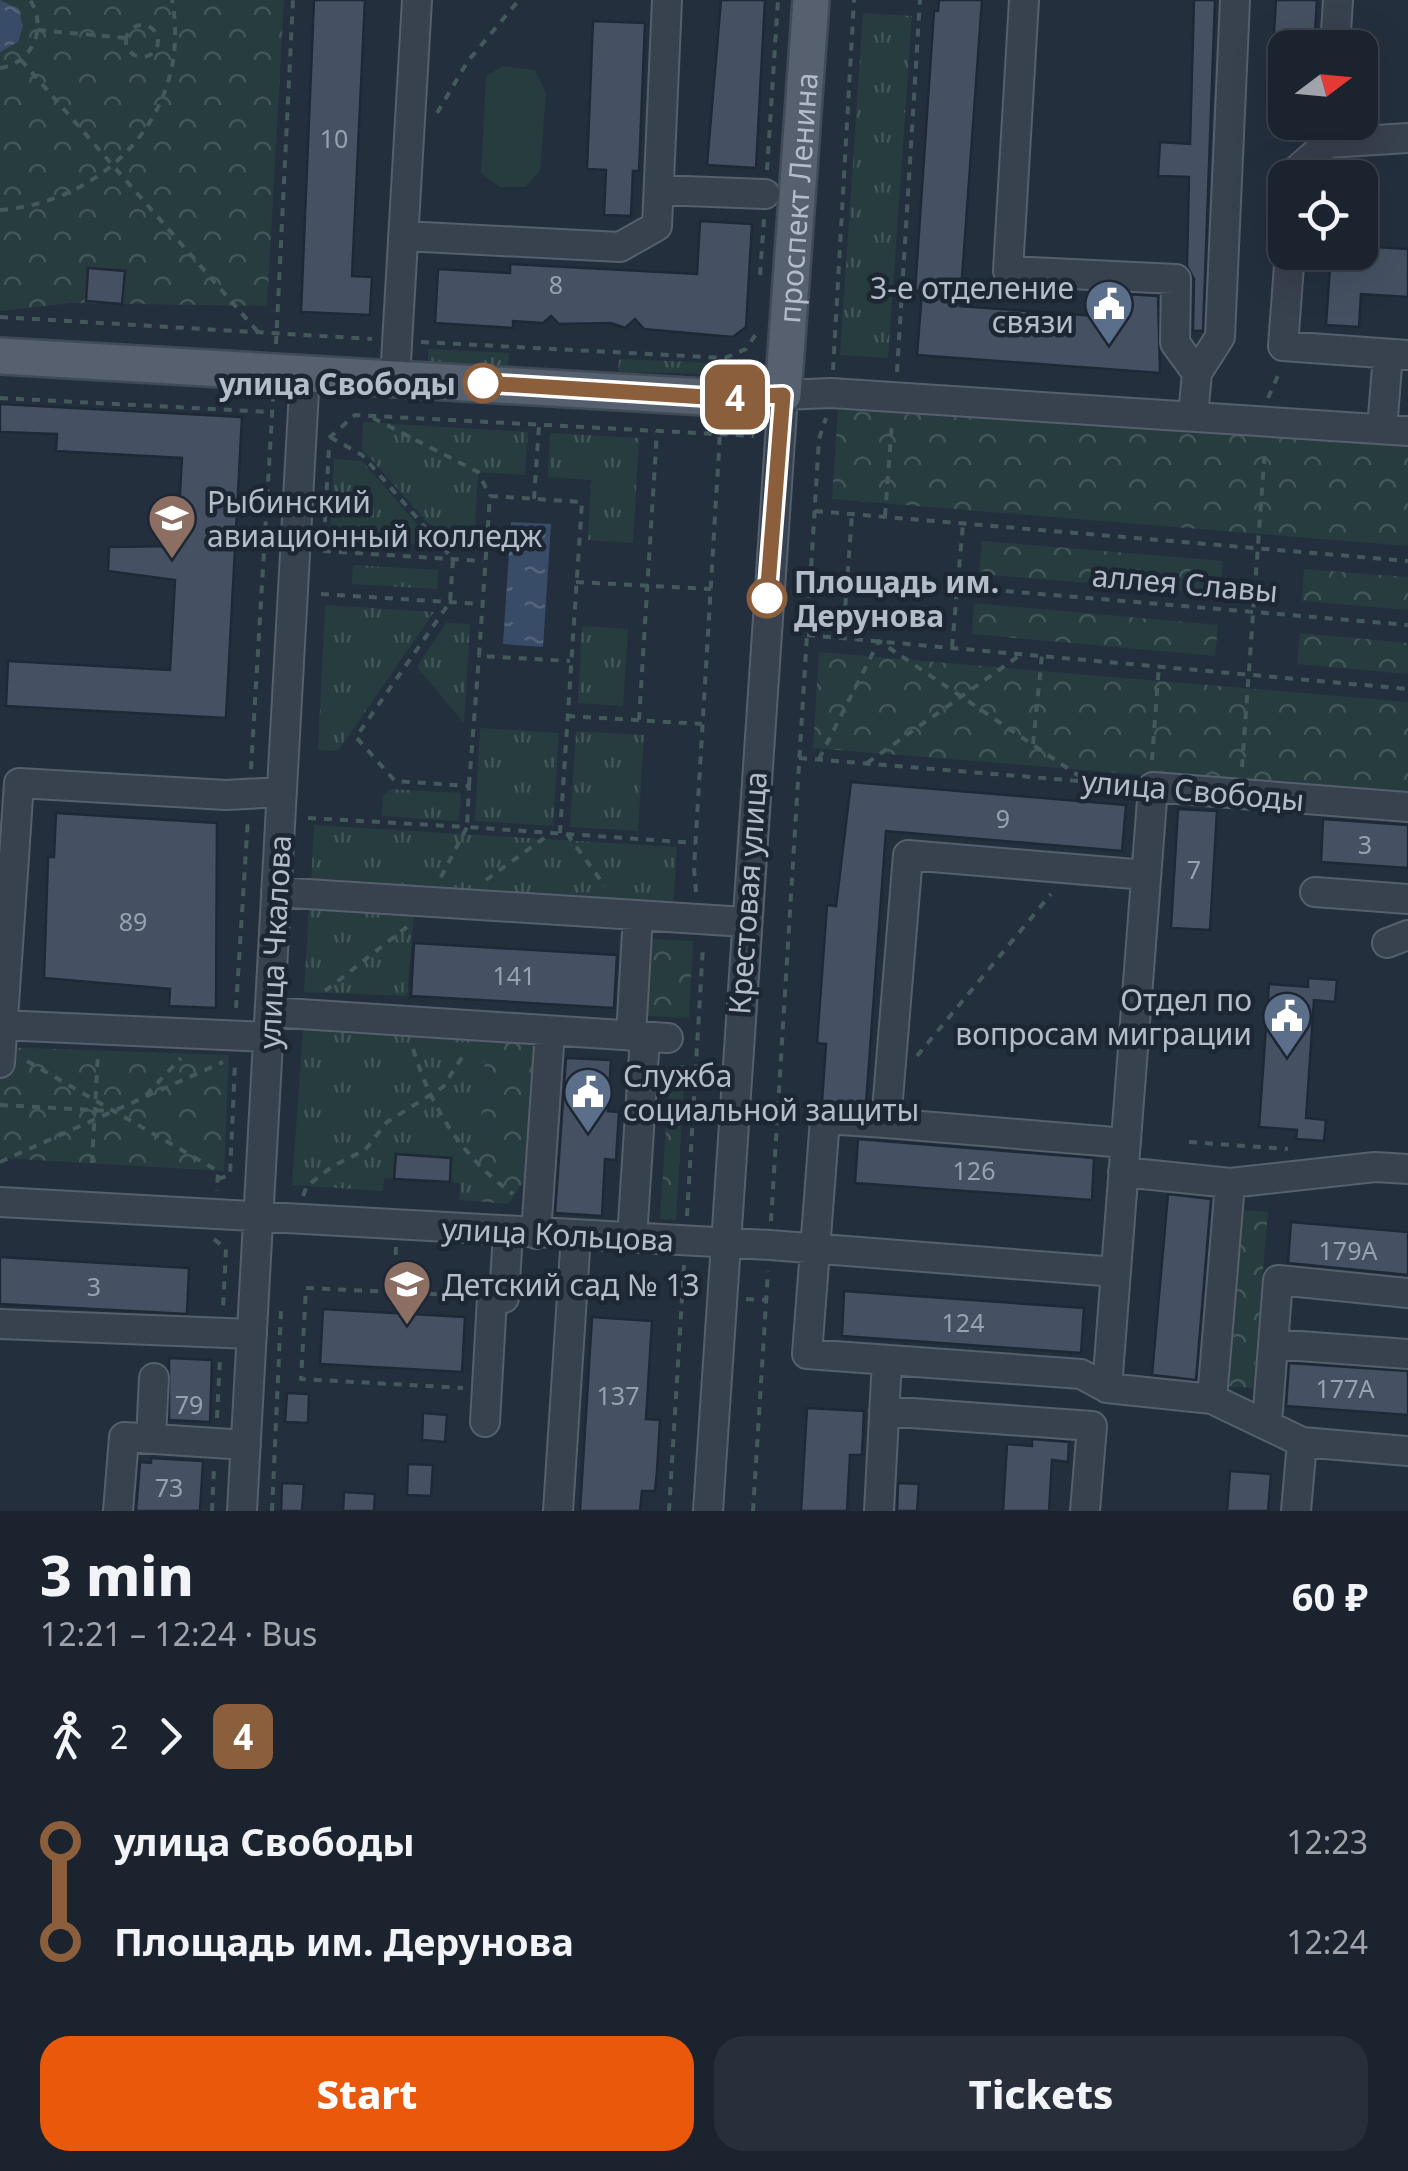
<!DOCTYPE html>
<meta charset="utf-8">
<style>
:root{--surface:#1b232e;--page:#282f3a;--text:#f1f3f6;--muted:#a0a4aa;--line:#39404a;--accent:#ea580c}
body{margin:0;font-family:"Noto Sans",sans-serif;background:var(--page);color:var(--text);height:100vh;display:flex;flex-direction:column;font-size:38px;white-space:nowrap}
*{box-sizing:border-box;margin:0}
p{font-size:32px;color:var(--muted)}
.icon{flex:none;width:55px;height:55px;fill:none;stroke:currentColor;stroke-width:2;stroke-linecap:round;stroke-linejoin:round}
.map{position:relative;height:1511px;overflow:hidden}
.drawer{display:flex;flex-direction:column;background:var(--surface);flex:1}
.drawer>*{flex:none}
.badge{padding:0 20px;border-radius:15px;font-size:35px;line-height:65px}
.needle{width:65px;rotate:74deg}
.fabs{position:absolute;left:1268px;top:30px;display:grid;gap:20px}
.fabs a{display:grid;place-items:center;width:110px;height:110px;border-radius:20px;background:var(--surface);box-shadow:0 10px 40px #0002,0 0 0 2px var(--line);font-size:50px}
.map>.badge{position:absolute;translate:-50% -50%;box-shadow:0 0 0 5px #fff}
.legs{display:flex;align-items:center;gap:15px;height:110px;padding:0 40px;font-size:32px}
.legs p{margin-inline-start:auto}
.head{display:flex;align-items:center;justify-content:space-between;height:170px;padding:0 40px}
h1{font-size:55px;font-weight:800;line-height:75px}
.primary-button{display:flex;gap:20px;margin-top:auto;padding:20px 40px}
.primary-button a{flex:1;height:115px;border-radius:30px;background:var(--accent);color:#fff;font-size:40px;font-weight:800;line-height:115px;text-align:center}
.primary-button a+a{background:var(--page);color:var(--text)}
ul{padding:0 40px;list-style:none}
li{display:flex;align-items:center;gap:35px;height:100px;font-size:38px}
li i{display:grid;place-items:center;width:15px;height:100%;margin:0 12px;background:currentColor}
li i::after{content:'';width:25px;height:25px;margin:-12px;border:8px solid;border-radius:50%;background:var(--surface)}
li p{margin-inline-start:auto}
li:first-child i{background:linear-gradient(#0000 50%,currentColor 0)}
li:last-child i{background:linear-gradient(currentColor 50%,#0000 0)}
.map>svg:first-child{display:block}
.grass{fill:url(#grass-tufts)}
.forest{fill:url(#forest-crowns)}
.pitch{fill:#263c3f}
.water{fill:url(#water-ripples)}
.building{fill:#455162;stroke:#1f2835;stroke-width:2.5}
.lines{fill:none;stroke-linecap:round;stroke-linejoin:round}
.minor-casing{stroke:#565f6c;stroke-width:32}
.major-casing{stroke:#414a57;stroke-width:40}
.path{stroke:#44595c;stroke-width:4;stroke-dasharray:8 8;stroke-linecap:butt}
.minor{stroke:#38414e;stroke-width:28}
.major{stroke:#56606e;stroke-width:35}
.line-1-casing{stroke:#fff;stroke-width:22}
.line-1{stroke:#8b5e3c;stroke-width:15}
.stop-1-dot{fill:#fff;stroke:#8b5e3c;stroke-width:5}
.labels{text-anchor:middle;dominant-baseline:central;stroke-width:9;stroke-linejoin:round;paint-order:stroke}
.number-label{font-size:25px;fill:#98a1af}
.street-label{font-size:30px;fill:#b4bcc9;stroke:#1d2633}
.poi-label{font-size:30px;fill:#b4bcc9;stroke:#1d2633;text-anchor:start}
.stop-label{font-size:30px;font-weight:bold;fill:#b4bcc9;stroke:#1d2633;text-anchor:end}
</style>
<div class="map">
<svg width="1408" height="1511" viewBox="0 0 1408 1511">
<defs>
<pattern id="grass-tufts" width="24" height="20" patternUnits="userSpaceOnUse" patternTransform="scale(2.5)"><rect width="24" height="20" fill="#263c3f"/><path d="M3 7l-1-3M5 7V3M7 7l1-3M15 17l-1-3M17 17v-4M19 17l1-3" fill="none" stroke="#435659"/></pattern>
<pattern id="forest-crowns" width="20" height="18" patternUnits="userSpaceOnUse" patternTransform="scale(2.5)"><rect width="20" height="18" fill="#263c3f"/><path d="M2 6a3 3 0 1 1 6 0M12 15a3 3 0 1 1 6 0" fill="none" stroke="#435659"/></pattern>
<pattern id="water-ripples" width="26" height="14" patternUnits="userSpaceOnUse" patternTransform="scale(2.5)"><rect width="26" height="14" fill="#394c67"/><path d="M2 4q2-2 4 0t4 0M15 11q2-2 4 0t4 0" fill="none" stroke="#53647b"/></pattern>
</defs>
<rect width="100%" height="100%" fill="#242f3e"/>
<path class="grass" d="M863,13L912,16L888,358L840,355Z
M428,349L509,353L508,366L428,361Z
M619,359L715,363V374L618,372Z
M363,422L528,432L525,475L478,472L474,545L446,543L362,449Z
M550,433L639,438L633,543L588,540L591,480L548,477Z
M334,459L362,461L435,545L330,540Z
M353,565L438,570L437,589L352,584Z
M325,605L434,612L338,751L318,750Z
M446,623L470,624L464,723L417,667Z
M582,626L628,629L623,706L578,703Z
M480,728L559,733L553,826L475,821Z
M576,731L644,735L638,831L570,827Z
M390,789L461,793L459,821L382,816L383,796Z
M314,825L677,847L673,907L311,885Z
M309,907L414,914L407,996L304,992Z
M303,1029L486,1042L476,1201L459,1200L460,1183L450,1182V1158L396,1154L394,1179L384,1178L383,1191L292,1185Z"/>
<path class="forest" d="M0,0H284L267,306L71,303L0,311Z
M838,410L1408,444V546L832,499Z
M982,541L1223,561L1220,594L979,574Z
M1304,569L1408,577V610L1302,601Z
M974,603L1218,625L1215,656L972,634Z
M1300,633L1408,643V674L1297,664Z
M819,652L1408,702V796L813,748Z
M652,939L693,941L689,1018L647,1016Z
M486,1042L533,1044L525,1180L508,1204L476,1201Z
M0,1047L229,1055L224,1171L0,1158Z
M670,1065H685L676,1220L660,1219Z
M1239,1210L1268,1212L1253,1388L1224,1386Z"/>
<path class="pitch" d="M503,66L535,70L546,93L540,171L525,187H499L481,173L486,76Z"/>
<path class="water" d="M0,0L18,9L23,26L18,42L0,52Z
M511,522L551,524L543,647L503,644Z"/>
<path class="building" d="M314,0H365L352,276L372,277L370,315L301,312Z
M721,0H765L756,168L707,165Z
M939,0H982L960,306L1123,318L1125,294L1158,296L1160,373L917,355L922,291H915L934,11H938Z
M1194,0H1215L1203,331H1193L1194,279L1187,266L1189,177L1158,176L1160,142L1190,144Z
M1276,0H1317L1314,48H1273Z
M593,21L645,23L639,171H633L631,216L604,215L606,170L587,169Z
M700,221L752,224L746,327L733,337L644,329L635,319L625,328L611,323L559,324L551,316L543,323L513,321V328L435,323L438,269L510,273V264L697,274Z
M1360,246L1408,249V297L1361,294L1359,327L1326,325L1331,252H1360Z
M88,268L125,271L122,304L86,301Z
M0,404L242,417L226,718L6,706L8,661L170,670L175,580L108,571L109,547L177,546L182,458L56,451L57,434L0,432Z
M851,782L1126,805L1122,851L886,831L866,1104L822,1102L826,1044L817,1043L827,905L836,906Z
M1178,809L1217,811L1210,930L1171,928Z
M56,813L217,823L216,1008L169,1006L170,989L44,978L48,857H54Z
M1323,819L1408,825V868L1321,862Z
M414,943L617,955L614,1008L411,996Z
M1308,978L1337,980L1335,1002L1314,1000L1306,1118L1326,1120L1324,1141L1296,1139L1297,1130L1259,1127L1269,984L1308,987Z
M566,1058L611,1060L608,1111L619,1112L616,1160L605,1159L602,1216L555,1213Z
M858,1139L1094,1158L1092,1200L855,1183Z
M396,1154L451,1158L450,1182L394,1179Z
M1168,1194L1211,1199L1196,1380L1152,1375Z
M1291,1222L1408,1232V1275L1288,1263Z
M0,1257L189,1268L187,1314L0,1304Z
M844,1291L1084,1308L1081,1353L842,1336Z
M323,1309L465,1317L462,1372L320,1364Z
M592,1317L652,1321L646,1419L660,1420L657,1471L655,1491H642L640,1511H580Z
M169,1358L212,1360L210,1422L169,1420Z
M1289,1363L1408,1371V1415L1286,1406Z
M287,1393L309,1394L308,1423L285,1422Z
M807,1408L864,1411L862,1455H850L847,1511H801Z
M423,1413L447,1415L445,1442L422,1440Z
M1032,1439L1069,1442L1068,1462L1052,1460L1049,1511H1003L1007,1444L1032,1446Z
M151,1458L203,1461L200,1511H136L140,1462L151,1463Z
M408,1464L433,1465L431,1496L407,1495Z
M1230,1471L1271,1474L1268,1511H1227Z
M282,1483L304,1484L302,1511H281Z
M898,1483L919,1484L917,1511H897Z
M344,1492L375,1494L374,1511H343Z"/>
<g class="lines">
<g class="minor-casing">
<path id="minor" d="M1024,0L1008,271L1176,279L1175,343L1197,373L1193,416
M1335,48L1338,0
M1296,178V171L1328,143L1408,138
M659,190L765,194
M403,236L620,247L657,226L667,0
M1290,252L1283,346L1408,355
M1197,373L1220,337L1235,0
M395,378L417,0
M1382,429L1388,354
M276,892L745,922
M1315,892L1408,899
M1387,943L1408,935
M270,1012L668,1038
M0,1025L268,1037
M631,1036L638,915
M0,1063L19,783L226,795L282,792
M886,1123L825,1119L807,1354L1081,1374L1107,1388L1212,1399L1302,1442L1408,1451
M1126,1143L886,1123L908,855L1146,875
M1123,1172L1230,1183L1375,1167L1408,1169
M0,1202L770,1245L1116,1272
M536,1234L550,1031
M632,1238L645,1037
M0,1324L252,1334
M1273,1344L1408,1354
M1107,1388L1153,787L1408,807
M1212,1399L1230,1183
M884,1411L1092,1426L1085,1511
M485,1422L492,1298H504L508,1233
M1267,1423L1278,1280L1408,1293
M151,1438L154,1378
M118,1511L124,1437L246,1445
M242,1511L305,373
M558,1511L576,1235
M708,1511L783,395L831,393L1408,431
M879,1511L887,1360
M1296,1511L1302,1442"/>
</g>
<g class="major-casing">
<g id="major">
<path id="s1" d="M0,356L722,398L783,395L811,0"/>
</g>
</g>
<path class="path" d="M126 41a16 16 0 1 1 32 0a16 16 0 1 1-32 0Z
M38,30L126,38
M21,60L258,332
M0,68C33,63 48,27 30,0
M437,113L468,61L519,0
M767,170L778,0
M0,210C107,202 193,111 172,0
M760,275L764,219
M0,317L372,339
M421,342L725,358L746,349L756,334
M276,344L293,0
M833,370L854,0
M897,372L920,0
M0,398L270,412
M1268,398L1280,371
M373,418L478,472L490,496
M330,437L362,455L453,559L450,602L356,737L395,781L469,786L467,827L696,843
M329,438L355,415L754,436
M534,499L539,425
M815,511L1408,561
M885,516L892,422
M324,538L329,448
M323,551L483,561
M576,582L711,589
M958,587L1408,625
M321,594L482,604
M807,635L1408,689
M843,638L852,514
M952,647L963,524
M567,716L702,724
M639,720L657,431
M1033,744L1042,655
M799,758L1128,785
M819,759L879,641L1088,782
M1152,760L1159,665
M867,763L1023,653
M1242,767L1265,448
M251,769L273,399
M469,785L479,656
M308,818L467,827L440,879
M560,833L582,502L490,496L479,656L570,661
M567,834L605,886
M486,880L551,833
M696,892L694,868L720,433
M325,991L408,926
M236,1008L248,818
M413,1049C432,1109 461,1156 513,1194
M917,1056L1051,894
M27,1061L218,1171L217,1191
M146,1095L181,1058
M0,1105L110,1111
M1189,1142L1288,1149
M0,1162L223,1062
M92,1163L98,1053
M218,1179L230,1175L235,1063
M303,1196L307,1186L333,1166L365,1150L387,1122L443,1087L466,1051
M687,1216L703,946
M771,1221L819,439L826,418
M214,1239L226,1249L223,1309
M396,1247L394,1292L469,1296
M394,1292L306,1288L301,1379L463,1388
M746,1299L767,1300
M217,1418L220,1358
M212,1511L214,1468
M272,1511L281,1311
M669,1511L684,1265
M753,1511L768,1271"/>
<use href="#minor" class="minor"/>
<use href="#major" class="major"/>
</g>
<g class="lines">
<g class="line-1-casing">
<path id="line-1" d="M483,383L722,398L783,395L767,598"/>
</g>
<use href="#line-1" class="line-1"/>
</g>
<defs>
<g id="civic-pin" transform="scale(2.5)"><path d="M0 17L-7.5 6A9.5 9.5 0 1 1 7.5 6Z" fill="#5c6f8a" stroke="#1d2633"/><path d="M-.6-6.5H3V-4.5H.6V-3L4-1V1h2V6H-6V1h2V-1L-.6-3ZM-1.2 2.5V6h2.4V2.5Z" fill="#fff"/></g>
<g id="university-pin" transform="scale(2.5)"><path d="M0 17L-7.5 6A9.5 9.5 0 1 1 7.5 6Z" fill="#8d6e63" stroke="#1d2633"/><path d="M0-5L7-2L0 1L-7-2ZM-4 1L0 2.5L4 1V4Q0 6-4 4Z" fill="#fff"/></g>
<g id="school-pin" transform="scale(2.5)"><path d="M0 17L-7.5 6A9.5 9.5 0 1 1 7.5 6Z" fill="#8d6e63" stroke="#1d2633"/><path d="M0-5L7-2L0 1L-7-2ZM-4 1L0 2.5L4 1V4Q0 6-4 4Z" fill="#fff"/></g>
</defs>
<g fill-rule="evenodd">
<use href="#civic-pin" x="1109" y="304"/>
<use href="#university-pin" x="172" y="518"/>
<use href="#civic-pin" x="1287" y="1016"/>
<use href="#civic-pin" x="588" y="1092"/>
<use href="#school-pin" x="407" y="1284"/>
</g>
<g class="stop-1-dot">
<circle cx="483" cy="383" r="18"/>
<circle cx="767" cy="598" r="18"/>
</g>
<g class="labels">
<g class="number-label">
<text x="334" y="138">10</text>
<text x="556" y="284">8</text>
<text x="1003" y="818">9</text>
<text x="1365" y="844">3</text>
<text x="1194" y="869">7</text>
<text x="133" y="921">89</text>
<text x="514" y="975">141</text>
<text x="974" y="1170">126</text>
<text x="1348" y="1250">179А</text>
<text x="94" y="1286">3</text>
<text x="963" y="1322">124</text>
<text x="1345" y="1388">177А</text>
<text x="618" y="1395">137</text>
<text x="189" y="1404">79</text>
<text x="169" y="1487">73</text>
</g>
<g class="street-label">
<text stroke="none"><textPath href="#s1" startOffset="982">проспект Ленина</textPath></text>
<text transform="translate(1185 583) rotate(5)">аллея Славы</text>
<text transform="translate(1193 790) rotate(5)">улица Свободы</text>
<text transform="translate(747 893) rotate(-86)">Крестовая улица</text>
<text transform="translate(274 942) rotate(-87)">улица Чкалова</text>
<text transform="translate(558 1234) rotate(3)">улица Кольцова</text>
</g>
<g class="poi-label">
<text x="1074" y="287" text-anchor="end">3-е отделение<tspan x="1074" dy="34">связи</tspan></text>
<text x="207" y="501">Рыбинский<tspan x="207" dy="34">авиационный колледж</tspan></text>
<text x="1252" y="999" text-anchor="end">Отдел по<tspan x="1252" dy="34">вопросам миграции</tspan></text>
<text x="623" y="1075">Служба<tspan x="623" dy="34">социальной защиты</tspan></text>
<text x="442" y="1284">Детский сад № 13</text>
</g>
<g class="stop-label">
<text x="456" y="383">улица Свободы</text>
<text x="794" y="581" text-anchor="start">Площадь им.<tspan x="794" dy="34">Дерунова</tspan></text>
</g>
</g>
</svg>
<div class="fabs">
<a><svg class="needle" viewBox="-14 -14 28 28"><path d="M0-13l5 13h-10z" fill="#e53935"/><path d="M0 13l5-13h-10z" fill="#a0a4aa"/></svg></a>
<a><svg class="icon" aria-label="locate" viewBox="0 0 24 24"><circle cx="12" cy="12" r="6"/><path d="M12 2v4M12 18v4M2 12h4M18 12h4"/></svg></a>
</div>
<b class="badge" style="left:735px;top:397px;background:#8b5e3c;color:#fff">4</b>
</div>
<section class="drawer">
<div class="head"><div><h1>3 min</h1><p>12:21 – 12:24 · Bus</p></div><b>60 ₽</b></div>
<div class="legs"><svg class="icon" aria-label="walk" viewBox="0 0 24 24"><circle cx="13" cy="4" r="2"/><path d="M13 8l-2 6 4 7M11 14l-3 7M7 12l3-4h3l4 4"/></svg>2<svg class="icon" aria-label="forward" viewBox="0 0 24 24"><path d="M9 5l7 7-7 7"/></svg><b class="badge" style="background:#8b5e3c;color:#fff">4</b></div>
<ul>
<li><i style="color:#8b5e3c"></i><b>улица Свободы</b><p>12:23</p></li>
<li><i style="color:#8b5e3c"></i><b>Площадь им. Дерунова</b><p>12:24</p></li>
</ul>
<div class="primary-button"><a>Start</a><a>Tickets</a></div>
</section>
